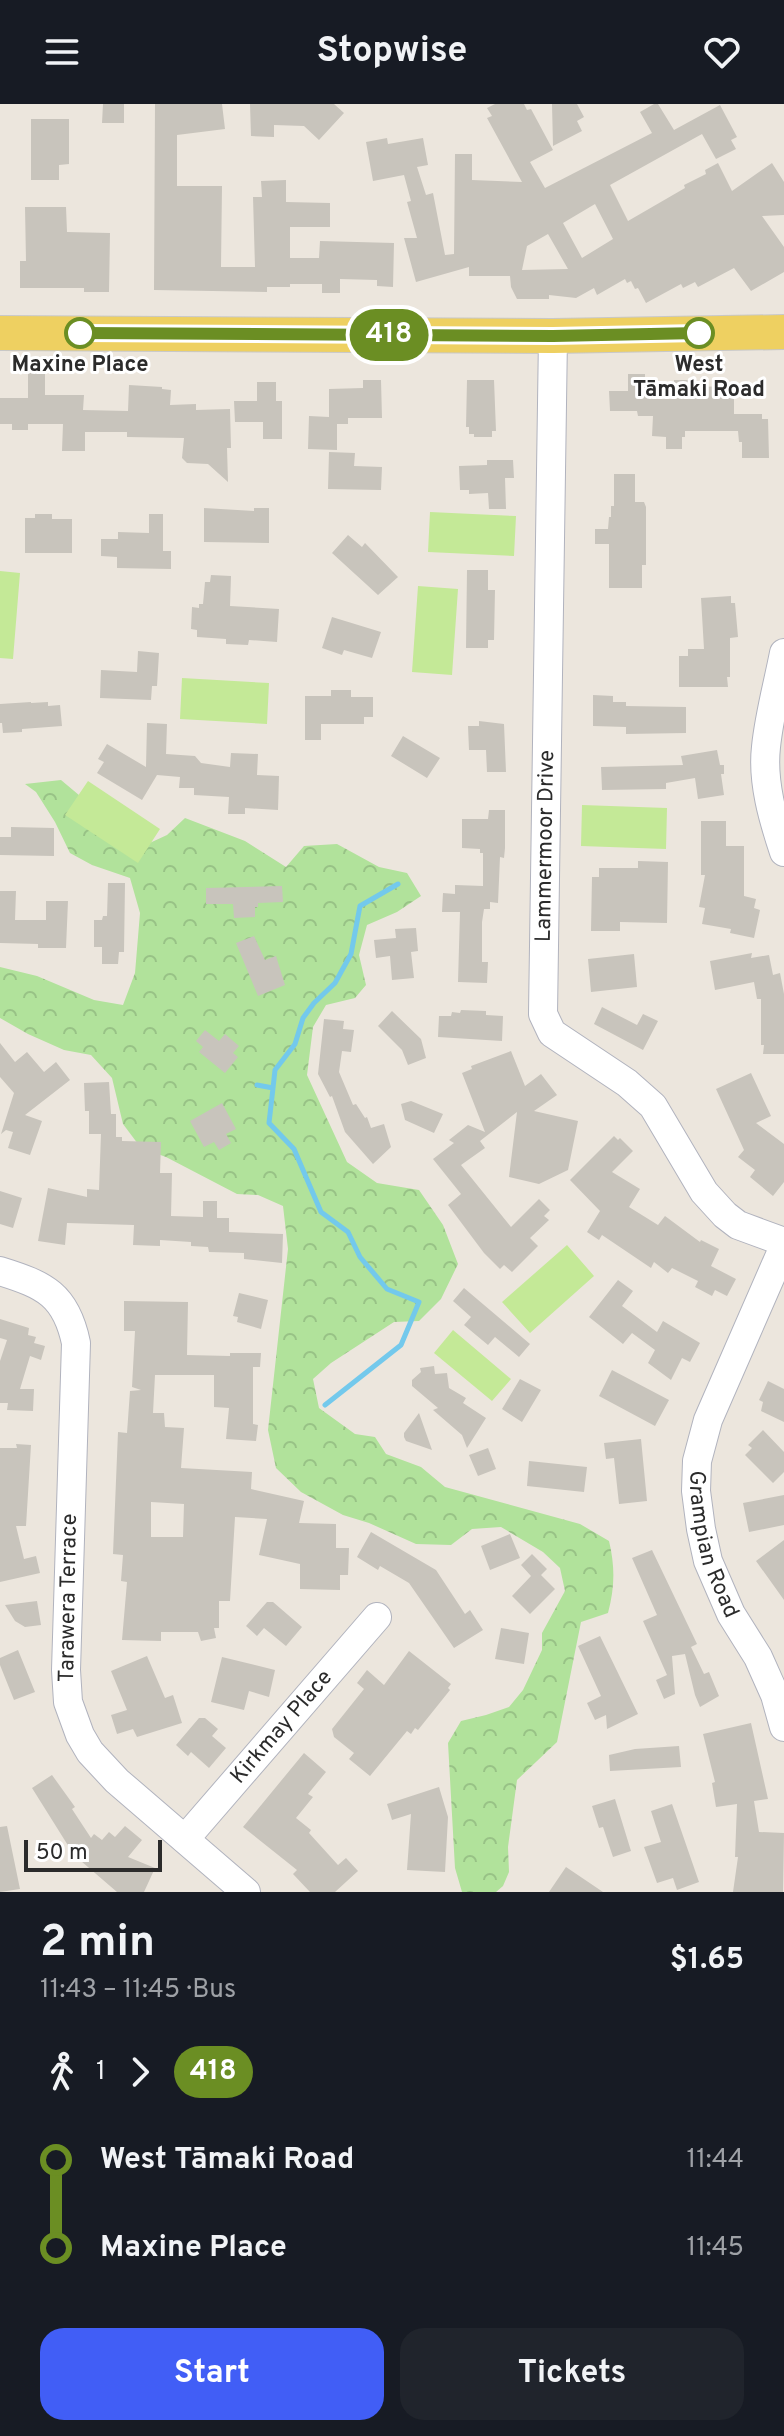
<!DOCTYPE html>
<meta charset="utf-8">
<style>
:root{--surface:#171b24;--page:#20242c;--text:#f1f3f6;--muted:#9ea1a6;--accent:#415ef6}
body{margin:0;font-family:Overpass,sans-serif;background:var(--page);color:var(--text);height:100vh;display:flex;flex-direction:column;font-size:30px;white-space:nowrap}
*{box-sizing:border-box;margin:0}
p{font-size:26px;color:var(--muted)}
.icon{flex:none;width:44px;height:44px;fill:none;stroke:currentColor;stroke-width:2;stroke-linecap:round;stroke-linejoin:round}
.map{position:relative;height:1788px;overflow:hidden}
.sheet{display:flex;flex-direction:column;background:var(--surface);flex:1}
.sheet>*{flex:none}
.badge{padding:0 16px;border-radius:26px;font-size:28px;line-height:52px}
.scale{position:absolute;left:24px;bottom:20px;width:138px;box-sizing:border-box;padding-left:8px;border:4px solid #2b2b2b;border-top:0;font-size:22px;line-height:28px;white-space:nowrap;color:#2b2b2b;-webkit-text-stroke:6px #fff;paint-order:stroke}
.map>.badge{position:absolute;translate:-50% -50%;box-shadow:0 0 0 4px #fff}
.legs{display:flex;align-items:center;gap:12px;height:88px;padding:0 40px;font-size:26px}
.legs p{margin-inline-start:auto}
.headline{display:flex;align-items:center;justify-content:space-between;height:136px;padding:0 40px}
h1{font-size:44px;font-weight:700;line-height:60px}
.primary-button{display:flex;gap:16px;margin-top:auto;padding:16px 40px}
.primary-button a{flex:1;height:92px;border-radius:24px;background:var(--accent);color:#fff;font-size:32px;font-weight:700;line-height:92px;text-align:center}
.primary-button a+a{background:var(--page);color:var(--text)}
ul{padding:0 40px;list-style:none}
li{display:flex;align-items:center;gap:28px;height:88px;font-size:30px}
li i{display:grid;place-items:center;width:12px;height:100%;margin:0 10px;background:currentColor}
li i::after{content:'';width:20px;height:20px;margin:-10px;border:6px solid;border-radius:50%;background:var(--surface)}
li p{margin-inline-start:auto}
li:first-child i{background:linear-gradient(#0000 50%,currentColor 0)}
li:last-child i{background:linear-gradient(currentColor 50%,#0000 0)}
header{display:flex;justify-content:space-between;align-items:center;height:104px;padding:0 40px;background:var(--surface);font-size:36px;font-weight:700}
.map>svg:first-child{display:block}
.forest{fill:url(#forest-crowns)}
.pitch{fill:#c4e997}
.lines{fill:none;stroke-linecap:round;stroke-linejoin:round}
.stream{stroke:#73c9ec;stroke-width:5}
.building{fill:#c8c4bc;fill-rule:evenodd}
.minor-casing{stroke:#b1b3be;stroke-width:30}
.major-casing{stroke:#c8c8c8;stroke-width:36}
.minor{stroke:#fff;stroke-width:28}
.major{stroke:#eed061;stroke-width:34}
.line-1-casing{stroke:#fff;stroke-width:18}
.line-1{stroke:#6b8e23;stroke-width:12}
.stop-1-dot{fill:#fff;stroke:#6b8e23;stroke-width:4}
.labels{text-anchor:middle;dominant-baseline:central;stroke-width:6;stroke-linejoin:round;paint-order:stroke}
.stop-label{font-size:22px;font-weight:bold;fill:#2b2b2b;stroke:#fff}
.street-label{font-size:22px;fill:#2b2b2b;stroke:#fff}
</style>
<header><svg class="icon" aria-label="menu" viewBox="0 0 24 24"><path d="M4 6h16M4 12h16M4 18h16"/></svg>Stopwise<svg class="icon" aria-label="heart" viewBox="0 0 24 24"><path d="M12 20l-8-8c-3-5 5-10 8-4 3-6 11-1 8 4z"/></svg></header>
<div class="map">
<svg width="784" height="1788" viewBox="0 0 784 1788">
<defs>
<pattern id="forest-crowns" width="20" height="18" patternUnits="userSpaceOnUse" patternTransform="scale(2)"><rect width="20" height="18" fill="#b1e29b"/><path d="M2 6a3 3 0 1 1 6 0M12 15a3 3 0 1 1 6 0" fill="none" stroke="#98c286"/></pattern>
</defs>
<rect width="100%" height="100%" fill="#ece6dd"/>
<path class="forest" d="M61,676L141,743L167,731L185,714L245,737L286,763L304,742L337,740L379,763L407,769L421,792L397,808L367,821L359,851L366,881L355,894L326,901L313,923L307,971L347,1058L377,1079L419,1086L443,1121L458,1160L441,1195L419,1217L394,1218L331,1259L313,1275L319,1304L355,1330L375,1333L386,1350L421,1363L445,1383L580,1420L609,1437C615,1462 615,1483 608,1509L581,1518L557,1638L517,1676L508,1743L509,1768L503,1782L496,1788H462L455,1764L448,1639L461,1617L486,1611L509,1603L523,1586L542,1546V1529L565,1487L560,1464L543,1448L501,1423L472,1425L451,1441L416,1440L369,1419L343,1411L301,1388L276,1364L268,1326L288,1145L283,1102L258,1091L237,1090L166,1053L141,1044L123,1020L112,974L91,951L64,946L28,930L0,914V863L37,872L94,896L123,901L135,869L140,809L130,774L92,761L70,749L55,718L36,688L25,680Z"/>
<path class="pitch" d="M430,408L516,412L514,452L428,448Z
M0,467L20,469L13,555L0,554Z
M418,482L458,485L452,571L412,568Z
M182,574L269,579L267,620L180,615Z
M88,677L160,725L138,759L65,711Z
M582,701L667,704L666,745L581,742Z
M567,1141L594,1172L530,1229L502,1198Z
M453,1226L511,1275L492,1297L434,1249Z"/>
<g class="lines">
<path class="stream" d="M257,981L273,984L269,1019L294,1045L321,1108L348,1128L360,1153L387,1185L419,1198L401,1241L325,1301
M273,984L275,966L295,940L303,914L314,899L335,879L351,850L360,802L398,780"/>
</g>
<path class="building" d="M103,0H124V19H102Z
M155,0H222L225,25L177,31V82H222L221,163H255L253,93H262L261,77L286,76V98L330,99V123H290V154H319L320,137L394,139L393,183L377,182V176L340,175V189H322V180H290V183H267V188L154,186Z
M250,0H334L344,9L319,36L304,22L274,21V33L251,32Z
M495,0H524L527,6L531,5L553,46L530,58L545,84L652,29L640,8L654,0H658L674,26L720,1L737,33L731,36L736,45L716,55L702,30L610,81L628,117L685,84L684,81L706,70L705,66L718,59L732,87L772,59L784,78V111L762,112L784,143V168L751,187L734,164L698,183L695,178L683,184L681,180L646,199L638,184L635,185L631,177L627,179L625,175L597,191L594,184L576,194L549,191V195H517L511,183L510,172H469V163L416,178L404,134H417L407,98L411,97L404,71L373,77L366,38L387,34L388,40L423,34L428,61L417,63L426,91L433,89L445,151L454,150L455,50H472V76L522,78L487,14L492,12L487,4ZM595,100L613,135L582,154L563,119ZM548,130L568,165L522,166L527,142Z
M552,0H577L584,13L577,17L582,27L553,42Z
M31,15H69V60L59,61V76H31Z
M25,103H66L67,128L110,129L109,188H84V184H20V157H26Z
M28,265H45V291H84L83,306L128,307L129,281L162,283V285L171,286L170,301L196,300V306L230,305L231,344H227L228,378L208,360L187,359L182,354L184,334L127,333V328H85V347H62L63,320H28V326H12V320H0V294H28Z
M628,270H645V293L673,291L674,276H693V283L734,282V310H762V315H768L769,354H742V338H739L738,327H685V333H682V345H666V333L652,332L653,312H638L637,307H610L609,287H628Z
M363,276H381L382,314H348V320H337V346L308,345L309,312L329,313V285L363,284Z
M467,276H494L496,327H492V333H474V330H469V323H466Z
M257,278H276V297H282V335H263V318H235L234,297H257Z
M329,348L355,349L354,362L382,363L381,386L328,385Z
M487,356H513L514,374H505L506,405H489L488,389L469,390V386H460L459,362L487,361Z
M614,370H635V398H644L646,403V461H642V484H609V440H595V425H608L609,413H611V402H614Z
M204,404L254,407V404H269V439L204,438Z
M35,410H52V415H72V449H25V414H35Z
M149,410H163V447H171V465L117,464V453L101,452V435H118V428L149,429Z
M348,431L362,443L365,439L398,473L378,491L332,449Z
M467,466H488V486H495L494,536H488V544H466Z
M211,471L231,472L230,502L279,505L277,538L249,536L248,541L226,540V535L197,533V526L191,525L192,503L199,504V500H203L205,478H210Z
M731,492V499H735L738,533L730,534V573H727L728,583H679V552H688V545H704L701,494Z
M332,513L381,528L372,554L344,546L342,551L322,544Z
M138,547L159,549L157,582H152L151,596L100,594L101,566L137,568Z
M331,586H351V593H373V613H364V620H321V636H305V592H331Z
M593,591L613,592V598H626V602L686,603V629L626,630V623L593,622Z
M31,598V599L48,598V602L60,601L62,622L22,625V628L3,629L2,619H0V600Z
M479,617L504,620L506,668H487L486,646H469L468,622H479Z
M147,619L167,620L166,650L195,652L201,659L230,663L231,649L258,650L257,671L279,672L278,706L245,704V710H228L229,693L194,691V684H179L180,673L157,671L142,696L97,669L104,658L98,655L107,640L146,663Z
M403,632L440,654L427,674L391,652Z
M717,646L720,661H724V670H721L724,691L698,695L695,674L666,679V685L602,686L601,663L683,661L681,652Z
M489,706H505V744L504,754L500,753L498,799L490,798V805H484L482,818V858H488L487,879L458,878L460,808H442L443,789L455,790V781L483,782V749H480V745L462,744V715H488Z
M701,717H726V742H744V792L756,795L754,804L760,806L754,834L730,829L731,825L702,820L705,804L699,803L705,771H701Z
M11,723L54,724V752L0,751V733H11Z
M638,757L668,758L667,819L620,818V827H591L592,773H599V764H638Z
M108,779H125L124,848H119L118,860H102V843H94V816H102L103,812H107Z
M282,782L283,798L258,799V803H255V813L234,814L233,800H206V784Z
M0,787H16L15,816H46V797H68L66,844H38V840L0,839Z
M416,824L418,847L411,848L414,874L392,876L390,852L376,854L374,836L396,834L395,825Z
M254,832L265,856L276,852L285,881L258,892L236,839Z
M752,849L751,854L769,851L773,871L780,869L784,890V950H763L764,941H761V895H757L754,878L715,886L710,857Z
M634,850L637,883L591,888L588,855Z
M602,903L637,921L643,910L658,917L643,946L594,920Z
M461,906L486,907V911L503,912L502,937L438,933L439,912H451L452,908L460,909Z
M392,907L421,935L426,954L408,961L402,946L378,922Z
M324,915L344,917L343,925L354,926L351,948L342,947L339,968L353,1001L356,1000L365,1014L367,1013L371,1024L384,1020L391,1043L373,1060L345,1028L332,992L330,993L318,970Z
M205,926L219,937L225,930L239,942L233,949L238,953L225,969L199,948L203,943L196,937Z
M0,939L15,958L27,948L44,968L56,958L70,976L25,1011L42,1017L30,1051L8,1044L13,1028L6,1026L1,1030L14,989L0,973Z
M511,947L525,982L541,970L557,991L534,1007L578,1017L568,1066L539,1080L509,1073L517,1008L480,1037L485,1044L461,1061L511,1123L539,1095L550,1106L544,1112L549,1116L530,1134L538,1142L512,1168L504,1161L500,1165L484,1149L448,1101L461,1090L433,1055L454,1039L449,1036L468,1021L485,1028L462,969L472,965L471,962Z
M751,969L771,1012L756,1019L784,1040V1078L773,1092L750,1073L755,1066L738,1053L744,1046L716,985Z
M109,978L111,1010H116V1033H122V1037L161,1038L160,1069H172L171,1112L203,1113V1097H217V1114H229V1128L283,1130L282,1159L244,1155V1149L209,1148L208,1143L191,1142V1138L160,1136V1142L133,1141L134,1121L67,1119L65,1141L38,1137L48,1084L87,1093V1085L99,1086L101,1030H89V1007H85L84,979Z
M411,997L443,1010L434,1029L405,1016L401,1000Z
M222,999L236,1025L226,1030L231,1039L219,1046L214,1038L204,1043L190,1017Z
M614,1032L618,1036L620,1034L633,1047L612,1068L640,1085L629,1103L658,1121L665,1112L700,1138L701,1136L719,1145L711,1162L736,1175L727,1192L715,1186L712,1192L695,1183L698,1177L672,1164L668,1169L654,1158L651,1164L602,1131L599,1136L587,1128L600,1107L570,1076Z
M0,1087L22,1094L13,1124L0,1120Z
M618,1176L633,1187L622,1202L657,1228L663,1217L700,1239L690,1258L682,1254L671,1276L648,1259L655,1246L632,1229L623,1240L589,1213Z
M464,1184L530,1240L519,1253L495,1233L488,1241L464,1221L471,1213L453,1197Z
M239,1189L268,1196L261,1225L237,1218L238,1213L233,1212Z
M124,1197L188,1198L187,1251L230,1252V1249H261L260,1263H253V1320L258,1321L256,1337L226,1335L229,1304L214,1303V1271H155L153,1309H164L165,1323L184,1324L181,1364L252,1368L251,1385L304,1397L299,1419L336,1420V1444H349L348,1471H340V1486L300,1485V1460L259,1451L267,1415L235,1413L230,1497H219V1524H214L216,1534L201,1537L198,1528H161V1537L122,1536L127,1478L121,1477L123,1451L113,1450L118,1328L127,1329L130,1287L141,1286L132,1283L135,1227H124ZM151,1398L184,1400L183,1433H151Z
M0,1215L29,1224L28,1231L36,1233L34,1239L45,1242L41,1256L30,1252L20,1285H34L33,1307L7,1306L8,1299H0V1257L7,1236L0,1234Z
M434,1262L435,1270L447,1269L449,1284L466,1294L463,1299L486,1314L467,1344L462,1331L433,1306L438,1304L412,1282V1276L421,1268L420,1264Z
M612,1266L669,1296L655,1322L599,1292Z
M520,1275L541,1286L522,1318L502,1305Z
M768,1277L784,1285V1318L761,1307L763,1298L759,1296Z
M419,1309L432,1346L406,1337L404,1333V1329Z
M763,1326L784,1348V1368L773,1379L745,1351L752,1344L748,1341Z
M641,1335L647,1397L619,1400L614,1354L606,1355L604,1339Z
M16,1340L31,1341L26,1422H16L24,1455L36,1452L40,1469L0,1478V1344H17Z
M488,1344L496,1365L478,1372L469,1351Z
M529,1357L587,1363L584,1388L527,1382Z
M784,1391V1421L749,1428L743,1399Z
M371,1428L436,1466L465,1510L470,1506L483,1526L454,1544L409,1479L380,1462L378,1466L357,1453Z
M510,1430L520,1454L490,1466L481,1442Z
M784,1436V1496L756,1457Z
M652,1446L697,1540L691,1543L704,1570L709,1568L719,1592L700,1603L695,1591L685,1550L672,1552L675,1590L664,1595L656,1576L667,1571L643,1517L657,1511L632,1454Z
M532,1450L547,1465L541,1471L555,1485L530,1510L512,1492L531,1472L521,1461Z
M37,1497L41,1521L25,1523L15,1517L5,1501Z
M267,1498H273L302,1523L286,1542L264,1524L257,1532L246,1522Z
M501,1524L529,1529L524,1560L495,1555Z
M600,1532L638,1610L607,1625L606,1611L595,1616L587,1599L601,1592L578,1542Z
M18,1546L35,1588L14,1596L0,1561V1554Z
M409,1547L451,1580L448,1584L450,1586L418,1626L415,1624L411,1630L407,1627L370,1672L349,1655L354,1649L334,1633L332,1625L364,1585L357,1579L367,1566L384,1581Z
M147,1552L165,1594L173,1591L182,1619L137,1633L133,1625L117,1630L111,1611L127,1606L111,1567Z
M222,1553L275,1566L269,1593L249,1587L244,1606L211,1598Z
M199,1614H205L218,1625L212,1632L226,1644L209,1664L191,1648L188,1652L176,1641Z
M751,1619L768,1695L754,1697L759,1728L784,1729L783,1788H733L738,1753H735L737,1700L716,1703L712,1679L715,1678L703,1630Z
M679,1642L681,1663L610,1667L609,1651L635,1645Z
M304,1649L326,1668L308,1690L313,1693L296,1714L311,1726L309,1729L338,1761L346,1754L358,1767L335,1788H310L293,1770L297,1766L243,1723Z
M52,1671L75,1703L72,1705L91,1734L94,1730L102,1736L109,1728L115,1733L125,1722L142,1736L128,1753L155,1764L144,1788H117L74,1751L32,1684Z
M439,1683L448,1713L445,1768L407,1766L411,1710L392,1716L387,1700Z
M615,1695L631,1747L613,1753L603,1723L599,1724L592,1702Z
M672,1700L699,1778L677,1786L673,1774L657,1779L644,1743L661,1738L651,1707Z
M7,1722L20,1785L0,1788V1723Z
M566,1763L603,1788H549Z"/>
<g class="lines">
<g class="minor-casing">
<g id="minor">
<path d="M553,232L543,910L552,929L627,979L653,1002L704,1088L725,1111L738,1121L784,1138"/>
<path d="M784,549C778,580 769,612 766,643C762,678 773,715 784,748"/>
<path id="s1" d="M784,1142L708,1316L697,1357L696,1387L701,1425L708,1457L731,1510L758,1553L775,1591L784,1623"/>
<path d="M0,1167C45,1181 66,1191 76,1239L66,1566L68,1598L80,1631L90,1648L117,1677L246,1788"/>
<path id="s2" d="M185,1735L377,1513"/>
</g>
</g>
<g class="major-casing">
<path id="major" d="M0,229L553,232L784,228"/>
</g>
<use href="#minor" class="minor"/>
<use href="#major" class="major"/>
</g>
<g class="lines">
<g class="line-1-casing">
<path id="line-1" d="M80,229L553,232L699,229"/>
</g>
<use href="#line-1" class="line-1"/>
</g>
<g class="stop-1-dot">
<circle cx="80" cy="229" r="14"/>
<circle cx="699" cy="229" r="14"/>
</g>
<g class="labels">
<g class="stop-label">
<text x="80" y="261">Maxine Place</text>
<text x="699" y="261">West<tspan x="699" dy="25">Tāmaki Road</tspan></text>
</g>
<g class="street-label">
<text transform="translate(546 742) rotate(-89)">Lammermoor Drive</text>
<text stroke="none"><textPath href="#s1" startOffset="318">Grampian Road</textPath></text>
<text transform="translate(69 1494) rotate(-89)">Tarawera Terrace</text>
<text stroke="none"><textPath href="#s2" startOffset="148">Kirkmay Place</textPath></text>
</g>
</g>
</svg>
<div class="scale">50 m</div>
<b class="badge" style="left:389px;top:231px;background:#6b8e23;color:#fff">418</b>
</div>
<section class="sheet">
<div class="headline"><div><h1>2 min</h1><p>11:43 – 11:45 · Bus</p></div><b>$1.65</b></div>
<div class="legs"><svg class="icon" aria-label="walk" viewBox="0 0 24 24"><circle cx="13" cy="4" r="2"/><path d="M13 8l-2 6 4 7M11 14l-3 7M7 12l3-4h3l4 4"/></svg>1<svg class="icon" aria-label="forward" viewBox="0 0 24 24"><path d="M9 5l7 7-7 7"/></svg><b class="badge" style="background:#6b8e23;color:#fff">418</b></div>
<ul>
<li><i style="color:#6b8e23"></i><b>West Tāmaki Road</b><p>11:44</p></li>
<li><i style="color:#6b8e23"></i><b>Maxine Place</b><p>11:45</p></li>
</ul>
<div class="primary-button"><a>Start</a><a>Tickets</a></div>
</section>
